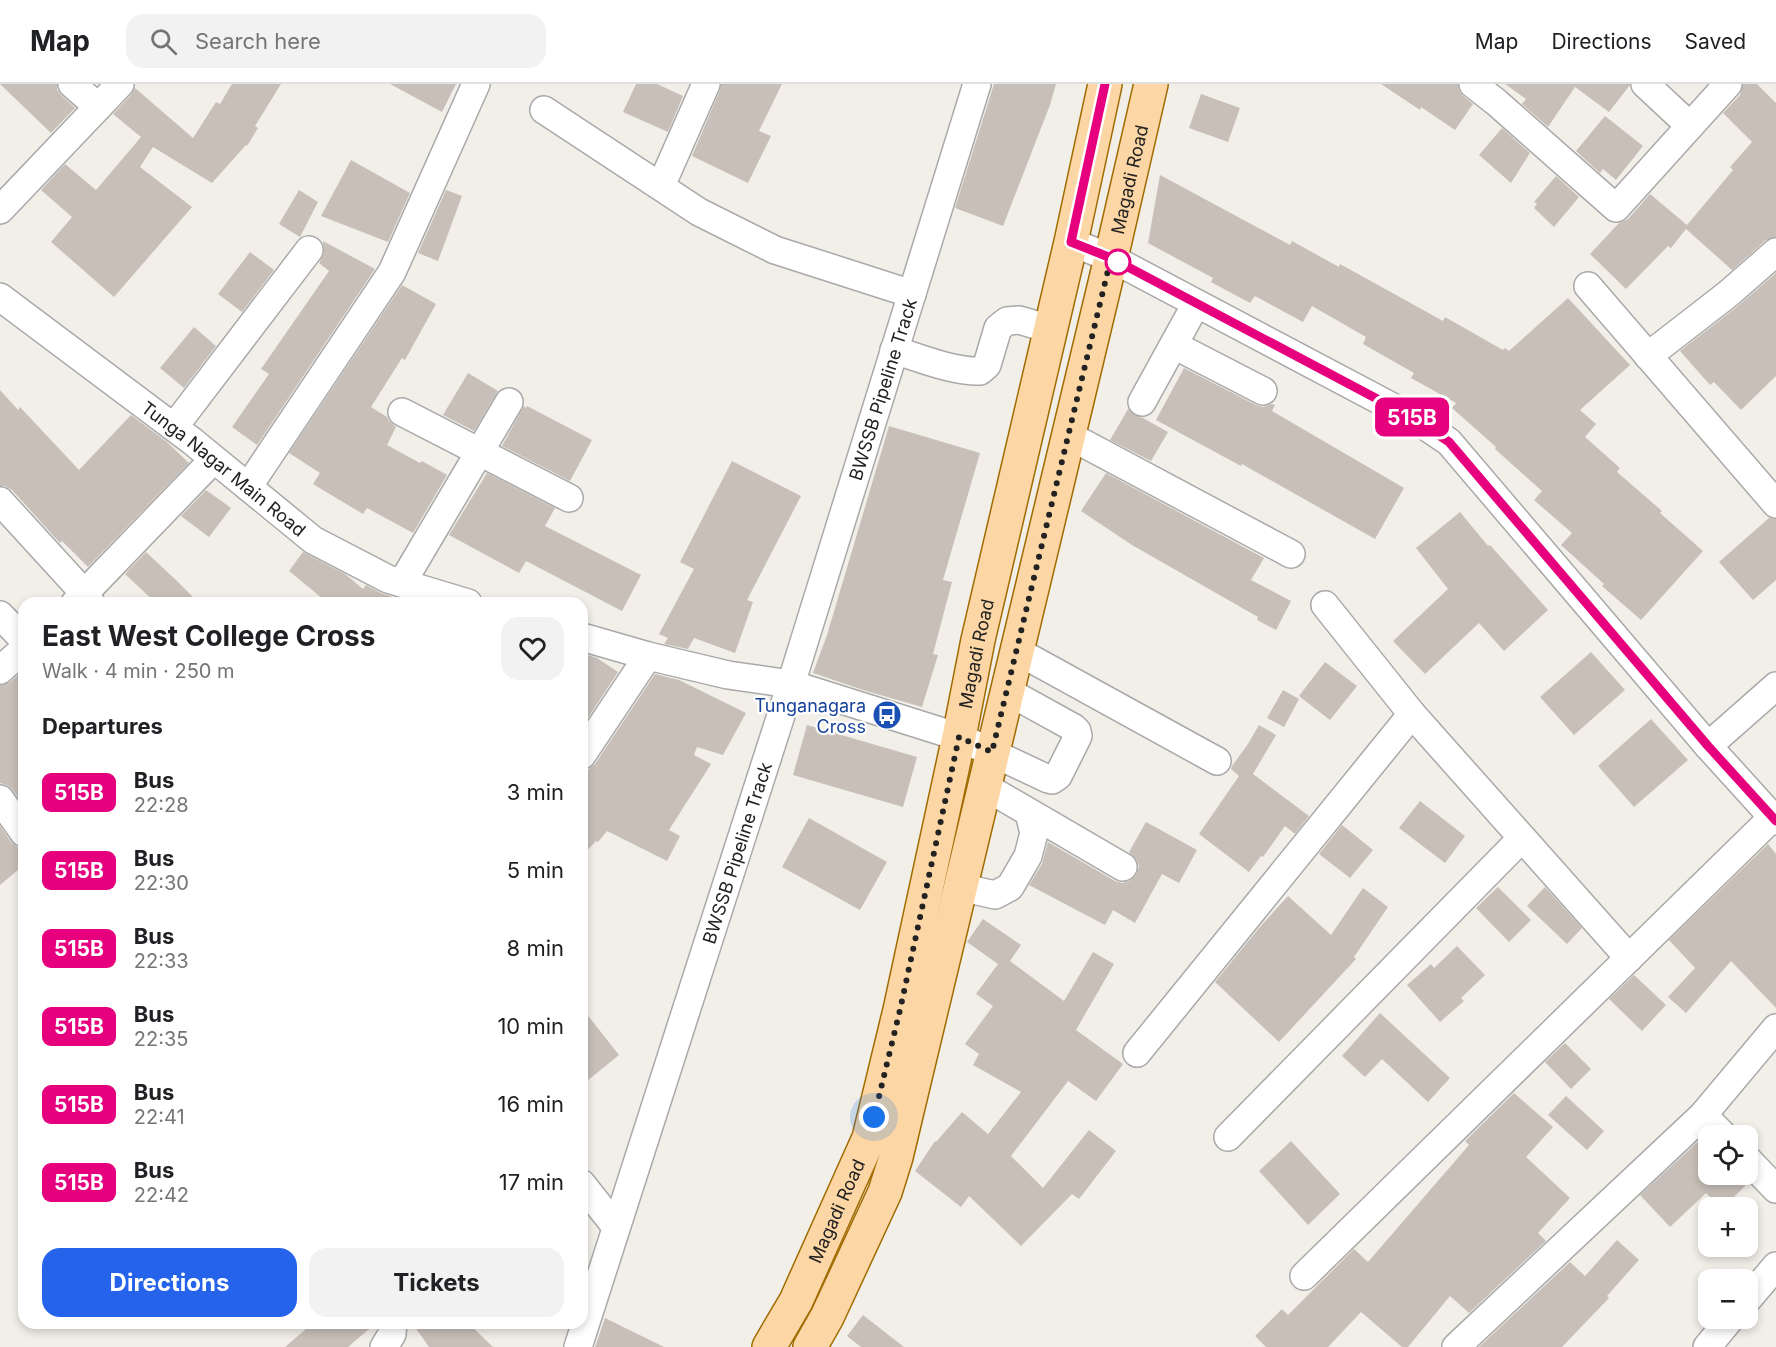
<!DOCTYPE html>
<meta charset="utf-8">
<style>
:root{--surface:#fff;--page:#f2f2f2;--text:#202124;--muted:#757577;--line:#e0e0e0;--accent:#2563eb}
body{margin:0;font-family:Inter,sans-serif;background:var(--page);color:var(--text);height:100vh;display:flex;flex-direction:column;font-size:22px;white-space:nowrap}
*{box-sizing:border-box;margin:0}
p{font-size:20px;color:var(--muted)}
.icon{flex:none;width:33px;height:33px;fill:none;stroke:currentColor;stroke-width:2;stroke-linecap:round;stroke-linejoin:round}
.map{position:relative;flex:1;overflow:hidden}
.panel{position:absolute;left:18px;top:513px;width:570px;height:732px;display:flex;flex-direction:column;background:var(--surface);border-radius:18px;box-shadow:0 3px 9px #0003}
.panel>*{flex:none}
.badge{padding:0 12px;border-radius:9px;font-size:21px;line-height:39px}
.buttons{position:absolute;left:1698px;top:1041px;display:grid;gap:12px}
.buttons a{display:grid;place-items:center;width:60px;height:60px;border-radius:12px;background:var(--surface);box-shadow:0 3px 9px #0003;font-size:30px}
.you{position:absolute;width:30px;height:30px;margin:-15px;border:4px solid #fff;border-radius:50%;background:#1a73e8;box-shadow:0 0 0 9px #1a73e833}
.map>.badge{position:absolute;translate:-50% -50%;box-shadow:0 0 0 3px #fff}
h2{padding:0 24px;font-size:22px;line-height:54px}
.round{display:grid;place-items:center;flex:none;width:63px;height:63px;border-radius:18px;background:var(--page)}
.summary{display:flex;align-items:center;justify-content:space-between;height:102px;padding:0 24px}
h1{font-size:28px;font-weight:700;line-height:45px}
.action{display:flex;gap:12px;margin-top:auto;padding:12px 24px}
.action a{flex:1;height:69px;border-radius:18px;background:var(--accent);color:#fff;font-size:24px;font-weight:700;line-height:69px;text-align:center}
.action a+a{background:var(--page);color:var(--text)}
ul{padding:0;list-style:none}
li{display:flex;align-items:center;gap:18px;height:78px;padding:0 24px}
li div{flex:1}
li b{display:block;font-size:22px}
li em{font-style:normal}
li .badge{min-width:66px;font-weight:700;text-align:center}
header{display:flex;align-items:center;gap:36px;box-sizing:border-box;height:84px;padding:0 30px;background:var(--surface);border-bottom:2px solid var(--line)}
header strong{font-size:28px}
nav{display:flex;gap:33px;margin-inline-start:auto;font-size:21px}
.search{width:420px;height:54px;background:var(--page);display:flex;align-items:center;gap:15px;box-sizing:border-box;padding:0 21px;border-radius:18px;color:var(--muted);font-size:22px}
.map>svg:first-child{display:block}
.building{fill:#c7bfb8}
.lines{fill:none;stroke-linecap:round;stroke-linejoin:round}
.minor-casing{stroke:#a9a9a9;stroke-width:30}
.major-casing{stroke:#a06b00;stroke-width:36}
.minor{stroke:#fff;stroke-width:27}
.major{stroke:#fcd6a4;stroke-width:33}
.line-casing{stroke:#fff;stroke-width:14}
.line{stroke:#e6007e;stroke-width:9}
.walk{stroke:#222;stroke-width:6;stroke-dasharray:0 10.8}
.stop-dot{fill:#fff;stroke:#e6007e;stroke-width:3}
.labels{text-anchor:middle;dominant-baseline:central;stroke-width:4.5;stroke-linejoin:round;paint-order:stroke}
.street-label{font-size:18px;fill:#222;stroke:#fff}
.transit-label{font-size:18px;fill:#164399;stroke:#fff;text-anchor:end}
</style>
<header>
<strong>Map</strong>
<div class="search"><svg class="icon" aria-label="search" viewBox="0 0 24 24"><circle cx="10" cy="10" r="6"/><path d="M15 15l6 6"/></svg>Search here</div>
<nav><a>Map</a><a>Directions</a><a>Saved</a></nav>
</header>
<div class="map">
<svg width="1776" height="1263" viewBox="0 0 1776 1263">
<rect width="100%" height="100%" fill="#f2efe9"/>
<path class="building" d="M0,0H57V6L61,11L75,24L51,49Z
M232,0H281L255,42L258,44L247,62L246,61L212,99L153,63L140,83L192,123L114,213L51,158L72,133L41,106L65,80L96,106L141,53L113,30L131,11L135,4L193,54L216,18L220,20Z
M390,0H456L442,28Z
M636,0H657L683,12L668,48L623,28Z
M721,0H782L759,47L771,52L748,99L692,72L720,6Z
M994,0H1056L1050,21L1003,142L955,124Z
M1381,0H1458L1459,6L1463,12L1473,20L1455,46L1421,23L1420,26Z
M1505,0H1630V1L1609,28L1575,3L1548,43L1522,20L1526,15Z
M1743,0H1757L1776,19V153L1766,156L1732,186L1686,145L1671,164L1668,162L1626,205L1590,170L1619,139L1628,135L1650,110L1687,141L1733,86L1730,83L1752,58L1723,29L1740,11Z
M1201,10L1240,24L1228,58L1189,44Z
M1605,32L1643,62L1616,96L1603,85L1600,89L1576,67Z
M1502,44L1530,69L1511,99L1479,71Z
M351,76L410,109L388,158L321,132Z
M1160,91L1290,161L1292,157L1339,183L1340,180L1443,237L1445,233L1503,266L1505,264L1509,267L1568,214L1630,281L1580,326L1596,340L1585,353L1620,384L1617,388L1662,427L1660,429L1703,467L1641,536L1602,502L1604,500L1561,461L1572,449L1534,416L1542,407L1495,365L1496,363L1452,324L1456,319L1411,294L1414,289L1363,260L1366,253L1312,222L1303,238L1255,212L1250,219L1211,198L1213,194L1148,159Z
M1556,92L1579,113L1554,143L1534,124L1537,120L1534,118Z
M299,106L318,118L300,153L279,140Z
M446,106L462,112L438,177L418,169Z
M323,157L375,185L257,361L232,343L269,290L261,285L329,187L319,179L324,169Z
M250,168L274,186L242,228L218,210Z
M1776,189V292L1741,326L1714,298L1710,301L1680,267L1738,222Z
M402,201L436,220L405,276L402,274L371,323L387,333L389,337L396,343L387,361L420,379L422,377L447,391L413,449L367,424L363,430L313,400L320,389L289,369Z
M194,243L216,262L184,304L160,284Z
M1184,284L1256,321L1263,323L1272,320L1275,321L1272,327L1404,404L1375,455L1242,380L1241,382L1156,336Z
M468,289L498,307L474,347L443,331Z
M0,306L18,326L20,323L79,386L131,331L167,358L189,379L88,483L62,457L60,459L12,406L5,402H0Z
M524,322L526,324L527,322L592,356L570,397L502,362Z
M1128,325L1134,331L1143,334L1168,348L1151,377L1110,356Z
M889,342L980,369L943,496L952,498L933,570L938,571L922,623L863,606L813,589L827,551Z
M732,377L801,412L747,516L753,518L735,569L694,554L688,565L664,560L668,554L659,550L694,485L680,478Z
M487,389L555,424L545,442L641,491L622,527L526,477L519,489L449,451Z
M1106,389L1264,474L1251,496L1291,517L1276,546L1257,536L1258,533L1132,461L1081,427Z
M206,406L231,424L209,453L181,432Z
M1460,428L1488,462L1490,461L1548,526L1504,567L1479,539L1425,590L1393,557L1448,505L1416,464Z
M1769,434L1776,435V496L1753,516L1719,478Z
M146,468L178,498L199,519H156L125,490Z
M303,468L345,490L363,505L366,501L381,509L396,514L402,519H328L289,487Z
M1591,568L1625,606L1574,651L1540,613Z
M582,569L597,574L618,588L582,643Z
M1325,578L1357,602L1330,636L1299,612Z
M24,586V722L12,705L7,701L0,699V601L10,598Z
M655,590L679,596L746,629L723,671L697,663L694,671L711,680L669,746L680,752L667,777L607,747L598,758L596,757L582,772V687L589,685L595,680Z
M1283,606L1299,615L1284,643L1267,634Z
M1651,635L1688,676L1634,723L1598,682Z
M807,641L917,673L903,723L793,691Z
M1259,641L1276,651L1253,690L1309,732L1295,750L1285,742L1263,773L1261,772L1249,788L1199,750L1239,692L1231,685L1232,682L1248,660Z
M1420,717L1465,752L1445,779L1399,744Z
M809,734L887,778L860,826L782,783Z
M1146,738L1197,766L1179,799L1162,790L1135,839L1113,826L1105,841L1029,801L1042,780L1048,758L1115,797L1122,799L1130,797L1136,791L1139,782L1136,775L1129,768Z
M1342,741L1373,766L1350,794L1319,770Z
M0,742L12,759L17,763L24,765V781L0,801Z
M1768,760L1776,770V924L1731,877L1686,929L1668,913L1695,884L1669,856Z
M1498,803L1531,836L1509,858L1476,824Z
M1545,803L1582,844L1567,860L1527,822Z
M1363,804L1388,823L1354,873L1356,875L1279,958L1215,898L1259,844L1288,812L1331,851Z
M983,835L1021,861L1010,877L1064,917L1093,868L1114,880L1076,946L1123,980L1096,1017L1068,997L1011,1072L1043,1104L1089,1046L1116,1067L1079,1115L1072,1110L1021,1162L969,1112L961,1123L915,1087L935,1057L936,1058L962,1028L988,1050L1021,1008L973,981L979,970L965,960L993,922L976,910L998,880L967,858Z
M1457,862L1485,891L1461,914L1464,917L1440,938L1407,901L1431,880L1434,884Z
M1634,891L1666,921L1642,947L1609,915Z
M582,924L619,971L582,1001Z
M1380,929L1450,994L1428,1018L1382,975L1365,993L1342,972Z
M1565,959L1591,985L1571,1005L1545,978Z
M1514,1009L1553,1043L1526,1073L1570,1114L1538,1149L1546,1157L1469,1229L1450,1212L1408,1263H1402L1361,1228L1328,1263H1266L1255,1252L1282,1225L1288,1231L1354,1165L1368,1178L1469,1061L1465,1057Z
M1566,1012L1604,1047L1587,1066L1548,1031Z
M1703,1053L1708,1059V1090H1740L1748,1099L1723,1124H1721L1706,1109L1670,1143L1640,1111Z
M1291,1057L1340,1110L1308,1141L1259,1087Z
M1617,1156L1639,1176L1607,1212L1609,1214L1562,1263H1479L1570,1178L1585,1192Z
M863,1231L904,1263H861L847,1252Z
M605,1234L664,1263H595Z
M313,1239H376L348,1263H285Z
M412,1239H468L493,1263H429Z"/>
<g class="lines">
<g class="minor-casing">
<g id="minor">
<path d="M72,0L98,23"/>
<path d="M1473,0L1496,18L1616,124L1728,0"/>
<path d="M1645,0L1690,42"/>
<path d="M544,26L699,128L775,166L912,210"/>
<path d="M661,102L706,0"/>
<path d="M0,126L120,0"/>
<path d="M1071,158L1111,174L1415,335L1449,358L1708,662L1776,737"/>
<path d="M1588,202L1776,420"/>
<path id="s1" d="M0,213L192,357L313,456L388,495L468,519"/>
<path d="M1174,261L1263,307"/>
<path d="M894,266C920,274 954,288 980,287L987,281L998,244L1007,237L1019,236L1050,245"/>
<path d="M1648,272L1728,210L1776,168"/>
<path d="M1142,318L1196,220"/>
<path d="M402,328L569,414"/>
<path d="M174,343L309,166"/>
<path d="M1068,351L1291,470"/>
<path d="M248,403L392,188L476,0"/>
<path d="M0,417L85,510L91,519"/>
<path d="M402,499L509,318"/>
<path d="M75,519L213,376"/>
<path d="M1325,521L1412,630L1629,874"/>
<path d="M0,531L24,556"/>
<path d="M582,553L648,572L728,591L791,600L959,653L1048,695L1052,696L1058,692L1078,652L1077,647L1074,644L1007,607"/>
<path d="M1017,567L1217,677"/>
<path d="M0,586L24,565"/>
<path d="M1708,662L1776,602"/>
<path d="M582,671L648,572"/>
<path d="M984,702L1123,783"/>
<path d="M0,715L24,749"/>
<path d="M960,803L995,811L1010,803L1028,772L1034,749L1029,729"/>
<path d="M1137,969L1412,630"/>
<path d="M1703,1031L1724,1052"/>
<path d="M1228,1053L1522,754"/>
<path d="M1748,1076L1776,1105"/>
<path d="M582,1100L616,1143"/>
<path d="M1304,1192L1773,733"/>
<path d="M1748,1215L1776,1182"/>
<path d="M384,1263L392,1250L393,1239"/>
<path id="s2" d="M578,1263L791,600L977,0"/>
<path d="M1456,1263L1703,1031L1776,944"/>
<path d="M1707,1263L1731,1234"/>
</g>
</g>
<g class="major-casing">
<g id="major">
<path id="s3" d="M769,1263L796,1217L869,1054L900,926L959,653L978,556L1071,158L1105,0"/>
<path id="s4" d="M810,1263L827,1233L885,1108L896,1073L1111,174L1151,0"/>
</g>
</g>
<use href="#minor" class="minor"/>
<use href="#major" class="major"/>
</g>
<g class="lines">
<g class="line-casing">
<path id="line" d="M1105,0L1071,158L1111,174L1415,335L1449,358L1708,662L1776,737"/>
</g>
<use href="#line" class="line"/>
<path class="walk" d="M874,1033L900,926L959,653L992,668L1111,174L1118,178"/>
</g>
<defs>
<g id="bus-disc" transform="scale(1.5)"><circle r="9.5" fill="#1a4fb4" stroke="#fff"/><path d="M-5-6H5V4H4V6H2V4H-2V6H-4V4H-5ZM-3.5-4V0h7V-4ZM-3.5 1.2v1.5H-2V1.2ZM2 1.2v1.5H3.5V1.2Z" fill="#fff"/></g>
</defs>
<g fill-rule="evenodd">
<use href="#bus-disc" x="887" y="631"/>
</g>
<circle class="stop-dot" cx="1118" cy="178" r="12"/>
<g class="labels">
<g class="street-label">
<text stroke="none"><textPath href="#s4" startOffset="1214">Magadi Road</textPath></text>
<text stroke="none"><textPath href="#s2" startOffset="1005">BWSSB Pipeline Track</textPath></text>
<text stroke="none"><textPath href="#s1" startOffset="282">Tunga Nagar Main Road</textPath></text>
<text stroke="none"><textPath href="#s3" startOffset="728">Magadi Road</textPath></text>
<text stroke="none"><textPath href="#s2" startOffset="519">BWSSB Pipeline Track</textPath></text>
<text stroke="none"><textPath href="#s3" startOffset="152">Magadi Road</textPath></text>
</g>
<g class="transit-label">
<text x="866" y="621">Tunganagara<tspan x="866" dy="21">Cross</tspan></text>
</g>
</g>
</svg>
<div class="buttons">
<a><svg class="icon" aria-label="locate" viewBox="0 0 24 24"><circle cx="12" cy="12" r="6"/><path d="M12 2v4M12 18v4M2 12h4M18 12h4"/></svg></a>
<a>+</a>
<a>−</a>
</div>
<div class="you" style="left:874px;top:1033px"></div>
<b class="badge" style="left:1412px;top:333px;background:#e6007e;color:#fff">515B</b>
<section class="panel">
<div class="summary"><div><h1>East West College Cross</h1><p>Walk · 4 min · 250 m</p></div><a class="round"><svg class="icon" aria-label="heart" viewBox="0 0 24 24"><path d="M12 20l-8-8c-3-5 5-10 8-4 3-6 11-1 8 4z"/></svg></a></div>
<h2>Departures</h2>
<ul>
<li><span class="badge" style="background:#e6007e;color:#fff">515B</span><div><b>Bus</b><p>22:28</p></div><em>3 min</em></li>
<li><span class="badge" style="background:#e6007e;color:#fff">515B</span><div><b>Bus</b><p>22:30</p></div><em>5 min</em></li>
<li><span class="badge" style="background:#e6007e;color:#fff">515B</span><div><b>Bus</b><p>22:33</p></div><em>8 min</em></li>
<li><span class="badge" style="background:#e6007e;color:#fff">515B</span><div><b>Bus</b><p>22:35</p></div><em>10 min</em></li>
<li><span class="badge" style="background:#e6007e;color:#fff">515B</span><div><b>Bus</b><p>22:41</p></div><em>16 min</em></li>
<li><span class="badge" style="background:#e6007e;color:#fff">515B</span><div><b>Bus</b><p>22:42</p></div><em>17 min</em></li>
</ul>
<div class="action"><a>Directions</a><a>Tickets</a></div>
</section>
</div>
